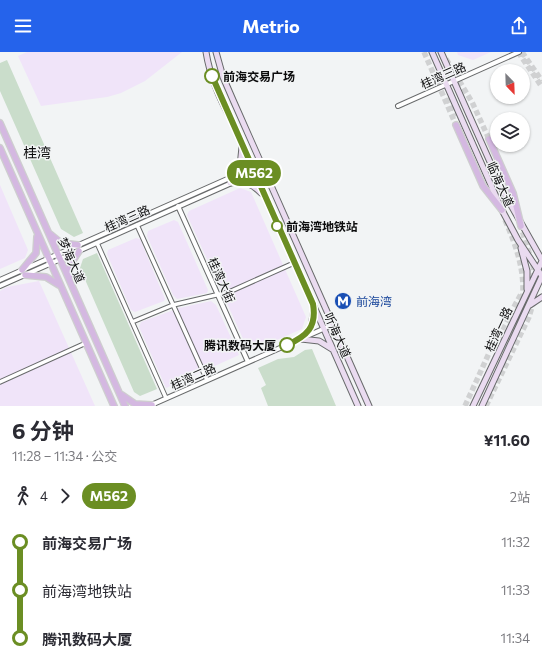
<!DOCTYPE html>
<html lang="zh">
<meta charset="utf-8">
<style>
:root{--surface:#fff;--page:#f7f7f7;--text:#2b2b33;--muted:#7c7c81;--accent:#2563eb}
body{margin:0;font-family:Commissioner,"Noto Sans SC",sans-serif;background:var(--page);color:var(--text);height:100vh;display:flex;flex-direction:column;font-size:15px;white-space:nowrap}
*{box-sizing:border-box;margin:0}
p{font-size:13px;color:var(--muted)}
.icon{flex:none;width:22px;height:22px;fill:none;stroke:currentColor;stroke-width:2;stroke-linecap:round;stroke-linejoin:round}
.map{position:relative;height:354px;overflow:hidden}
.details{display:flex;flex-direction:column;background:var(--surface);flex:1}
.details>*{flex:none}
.badge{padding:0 8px;border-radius:13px;font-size:14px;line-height:26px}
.needle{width:26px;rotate:157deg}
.controls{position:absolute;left:490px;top:12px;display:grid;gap:8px}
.controls a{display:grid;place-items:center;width:40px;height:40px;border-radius:50%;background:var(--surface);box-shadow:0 1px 3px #0004;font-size:20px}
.map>.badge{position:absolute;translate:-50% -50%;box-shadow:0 0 0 2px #fff}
.legs{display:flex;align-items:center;gap:6px;height:44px;padding:0 12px;font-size:13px}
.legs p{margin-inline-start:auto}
.overview{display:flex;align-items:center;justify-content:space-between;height:68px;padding:0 12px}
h1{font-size:22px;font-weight:700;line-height:30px}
ul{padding:0 12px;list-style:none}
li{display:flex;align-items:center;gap:14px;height:48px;font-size:15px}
li i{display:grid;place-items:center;width:6px;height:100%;margin:0 5px;background:currentColor}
li i::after{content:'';width:10px;height:10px;margin:-5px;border:3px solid;border-radius:50%;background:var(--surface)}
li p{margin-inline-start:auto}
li:first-child i{background:linear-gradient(#0000 50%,currentColor 0)}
li:last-child i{background:linear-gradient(currentColor 50%,#0000 0)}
header{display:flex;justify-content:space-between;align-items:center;height:52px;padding:0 12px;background:var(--accent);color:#fff;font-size:18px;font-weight:700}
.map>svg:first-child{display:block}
.commercial{fill:#f0e4f9}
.green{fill:#caddcb}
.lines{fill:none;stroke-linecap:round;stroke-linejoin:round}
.primary-tunnel{stroke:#d0d1d2;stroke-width:5.5;stroke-dasharray:5.5 3;stroke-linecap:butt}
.minor-casing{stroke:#686a6b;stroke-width:5.5}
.tertiary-casing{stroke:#686a6b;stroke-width:6}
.secondary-casing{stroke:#686a6b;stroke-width:7}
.primary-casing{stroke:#cececf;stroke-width:8}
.minor{stroke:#fff;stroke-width:3.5}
.tertiary{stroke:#fff;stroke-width:4}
.secondary{stroke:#eadbf0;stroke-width:5}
.primary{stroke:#d4b8e1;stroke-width:5.5}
.line-1-casing{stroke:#fff;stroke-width:9}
.line-1{stroke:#6b8e23;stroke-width:6}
.stop-1-dot{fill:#fff;stroke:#6b8e23;stroke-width:2}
.labels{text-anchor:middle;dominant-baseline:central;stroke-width:3;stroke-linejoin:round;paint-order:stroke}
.street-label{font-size:12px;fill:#0c0c0d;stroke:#f2f4f5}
.stop-label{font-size:12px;font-weight:bold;fill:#0c0c0d;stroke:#f2f4f5;text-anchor:start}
.transit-label{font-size:12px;fill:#164399;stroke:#f2f4f5;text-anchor:start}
.quarter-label{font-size:14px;fill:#0c0c0d;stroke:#f2f4f5}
</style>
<header><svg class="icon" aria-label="menu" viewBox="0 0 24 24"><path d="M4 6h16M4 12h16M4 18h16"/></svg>Metrio<svg class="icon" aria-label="share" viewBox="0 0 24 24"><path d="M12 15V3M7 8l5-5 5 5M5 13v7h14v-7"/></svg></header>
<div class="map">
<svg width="542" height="354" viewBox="0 0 542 354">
<rect width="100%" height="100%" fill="#f2f4f5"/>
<path class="commercial" d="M27,0H182L145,29L121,41L107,45L41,54L18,4Z
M457,0H491L473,8L458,3Z
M0,133L28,198L25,206L0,217Z
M240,136L251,140L306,265L302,277L249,300L187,163L189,159Z
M174,168L178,170L208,238L207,241L177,247L173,243L147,184L148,179Z
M136,186L140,187L165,247L164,249L135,260L131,258L107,202L108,198Z
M39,229L95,354H0V239L7,235Z
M211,249L216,253L239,303L166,336L139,275L141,270L179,256Z"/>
<path class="green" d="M7,8L83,181L74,185L61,177L0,39V11Z
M97,201L157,337L140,344L134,340L80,216L83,207Z
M312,297L336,354H268L261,336L266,333L258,316L278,307L294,305L305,298Z"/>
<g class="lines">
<path class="primary-tunnel" d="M424,0L456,73
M518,0L542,35
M522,0L542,29
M446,7L472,50L489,87
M447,46L458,63
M505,168C517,196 526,221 522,251
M520,172L533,213L535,239
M465,354L489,301L521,242
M486,354L529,265L534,248"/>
<g class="minor-casing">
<path id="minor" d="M137,173L207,328
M97,191L166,346
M132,270L173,253L229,240L294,211
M0,330L86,291"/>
</g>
<g class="tertiary-casing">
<path id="tertiary" d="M398,54L519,0
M178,154L248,310
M0,228L261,112
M0,234L263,117
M149,354L332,273"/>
</g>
<g class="secondary-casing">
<path id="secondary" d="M206,0C210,25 220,48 232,69L358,354
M216,0L223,25L233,48L369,354
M432,0L502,158L518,188L542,224
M441,0L503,139L542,208
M229,126L240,114L242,95
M230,131C243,129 252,131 261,141
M521,196L527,219V237
M530,253L542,245
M301,287L311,274L314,257
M301,287L319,289L332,297
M473,354L542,209
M482,354L542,224"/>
</g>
<g class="primary-casing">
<path id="primary" d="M0,71L125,354
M456,73L483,134L502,158
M489,87L513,141L521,174
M0,96L114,354
M50,182L61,191L78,193
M22,218L36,201L37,185
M25,223L46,225L59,233
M69,226L70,213L79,199
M122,343L135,352L152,353"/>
</g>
<use href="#minor" class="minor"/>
<use href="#tertiary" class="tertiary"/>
<use href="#secondary" class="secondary"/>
<use href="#primary" class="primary"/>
</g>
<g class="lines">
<g class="line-1-casing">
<path id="line-1" d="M212,24L313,252C317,275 307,284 287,293"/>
</g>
<use href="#line-1" class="line-1"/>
</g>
<defs>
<g id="metro-disc" transform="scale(0.9)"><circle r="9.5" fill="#1a4fb4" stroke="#f2f4f5"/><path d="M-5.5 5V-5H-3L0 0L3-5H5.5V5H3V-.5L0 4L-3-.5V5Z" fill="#fff"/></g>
</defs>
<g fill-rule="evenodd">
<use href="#metro-disc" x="343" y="249"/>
</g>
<g class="stop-1-dot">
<circle cx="212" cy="24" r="7"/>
<circle cx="277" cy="174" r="5"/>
<circle cx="287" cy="293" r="7"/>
</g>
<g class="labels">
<g class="street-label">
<text transform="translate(443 23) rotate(-24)">桂湾三路</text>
<text transform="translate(501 132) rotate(66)">临海大道</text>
<text transform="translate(127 166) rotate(-24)">桂湾三路</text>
<text transform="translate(72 208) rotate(66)">梦海大道</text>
<text transform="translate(222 228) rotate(66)">桂湾大街</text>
<text transform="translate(498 277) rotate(-65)">桂湾一路</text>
<text transform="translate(338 283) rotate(66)">听海大道</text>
<text transform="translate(193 324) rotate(-24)">桂湾二路</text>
</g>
<g class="stop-label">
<text x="223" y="24">前海交易广场</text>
<text x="286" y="174">前海湾地铁站</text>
<text x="276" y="293" text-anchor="end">腾讯数码大厦</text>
</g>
<g class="transit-label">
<text x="356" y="249">前海湾</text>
</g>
<g class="quarter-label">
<text x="37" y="100">桂湾</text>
</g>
</g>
</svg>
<div class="controls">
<a><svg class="needle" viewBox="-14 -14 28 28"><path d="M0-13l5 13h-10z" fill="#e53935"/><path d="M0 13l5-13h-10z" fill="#7c7c81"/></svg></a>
<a><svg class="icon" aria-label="layers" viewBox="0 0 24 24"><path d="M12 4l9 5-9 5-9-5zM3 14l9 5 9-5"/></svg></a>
</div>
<b class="badge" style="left:254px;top:121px;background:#6b8e23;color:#fff">M562</b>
</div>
<section class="details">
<div class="overview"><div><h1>6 分钟</h1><p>11:28 – 11:34 · 公交</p></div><b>¥11.60</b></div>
<div class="legs"><svg class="icon" aria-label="walk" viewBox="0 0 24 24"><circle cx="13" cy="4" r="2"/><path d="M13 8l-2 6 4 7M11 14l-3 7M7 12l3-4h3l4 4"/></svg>4<svg class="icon" aria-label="forward" viewBox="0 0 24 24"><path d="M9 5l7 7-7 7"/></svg><b class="badge" style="background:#6b8e23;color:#fff">M562</b><p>2站</p></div>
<ul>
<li><i style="color:#6b8e23"></i><b>前海交易广场</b><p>11:32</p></li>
<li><i style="color:#6b8e23"></i><span>前海湾地铁站</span><p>11:33</p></li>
<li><i style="color:#6b8e23"></i><b>腾讯数码大厦</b><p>11:34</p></li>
</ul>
</section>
